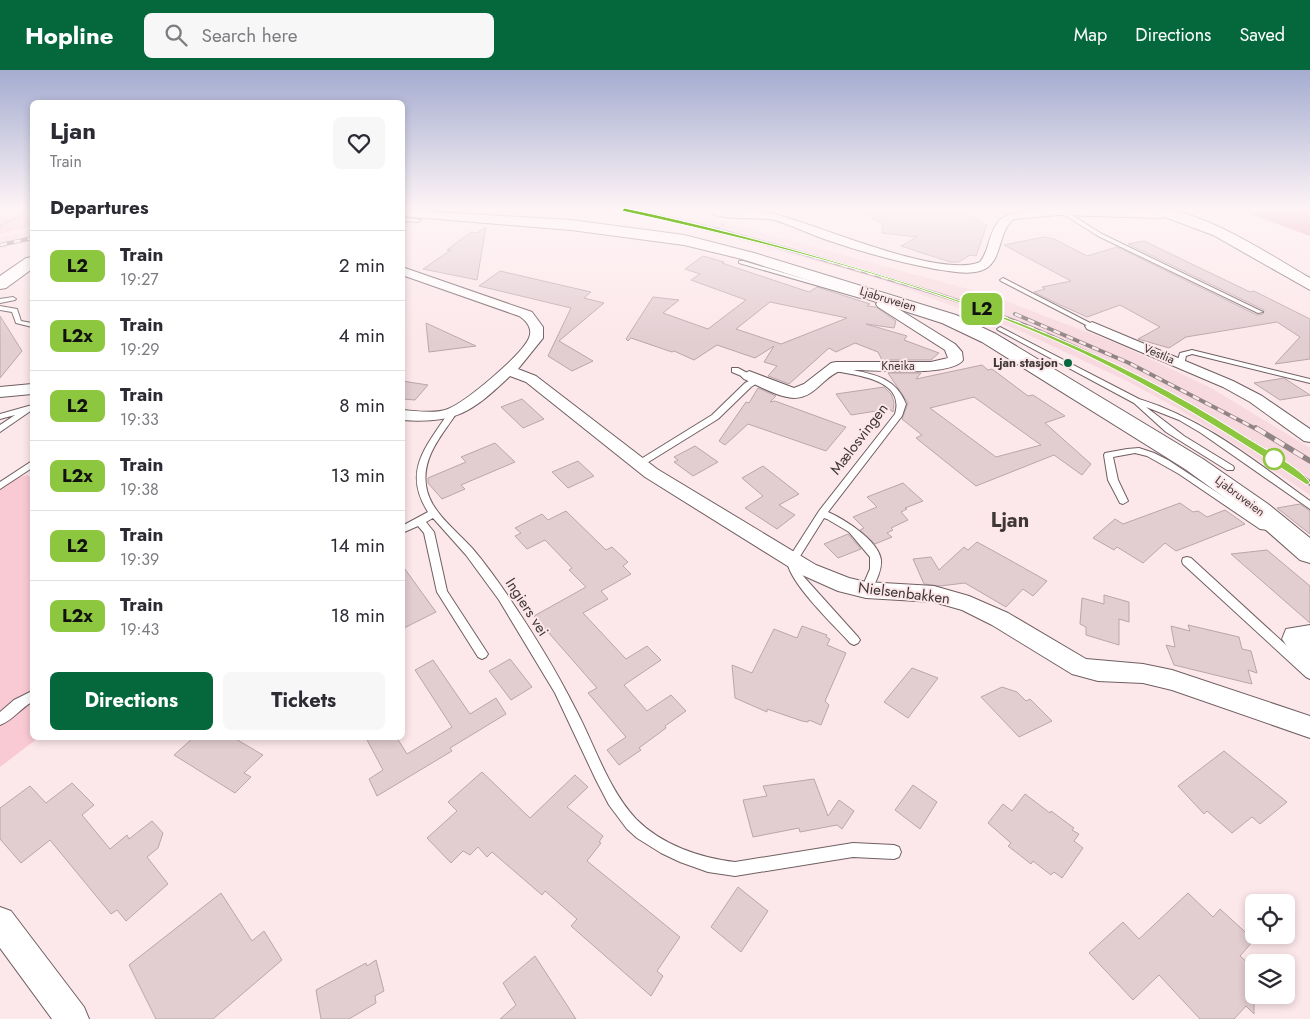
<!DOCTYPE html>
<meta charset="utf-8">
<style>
:root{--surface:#fff;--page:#f7f7f7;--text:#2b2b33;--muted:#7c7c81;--line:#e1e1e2;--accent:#05673c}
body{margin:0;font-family:Jost,sans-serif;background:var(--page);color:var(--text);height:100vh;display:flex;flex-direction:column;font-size:19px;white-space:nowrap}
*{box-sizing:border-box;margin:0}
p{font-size:16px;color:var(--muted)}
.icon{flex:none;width:28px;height:28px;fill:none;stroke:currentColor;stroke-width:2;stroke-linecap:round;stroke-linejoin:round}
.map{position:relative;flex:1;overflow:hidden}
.details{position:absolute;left:30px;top:30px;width:375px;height:640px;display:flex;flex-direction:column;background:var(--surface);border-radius:8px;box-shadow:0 2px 8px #0003}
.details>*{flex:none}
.badge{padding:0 10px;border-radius:8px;font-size:18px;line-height:32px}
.tools{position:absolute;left:1245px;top:824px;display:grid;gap:10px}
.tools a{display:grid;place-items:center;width:50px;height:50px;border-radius:8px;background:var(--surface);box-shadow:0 2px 8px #0003;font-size:25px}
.map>.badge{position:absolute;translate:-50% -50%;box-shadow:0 0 0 2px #fff}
h2{padding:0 20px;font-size:19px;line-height:45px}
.round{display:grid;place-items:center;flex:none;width:52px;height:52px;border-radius:8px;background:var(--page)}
.summary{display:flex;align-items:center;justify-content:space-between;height:85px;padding:0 20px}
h1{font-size:24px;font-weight:700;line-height:38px}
.action{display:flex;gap:10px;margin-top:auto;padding:10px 20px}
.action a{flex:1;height:58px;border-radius:8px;background:var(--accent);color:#fff;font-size:20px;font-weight:700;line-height:58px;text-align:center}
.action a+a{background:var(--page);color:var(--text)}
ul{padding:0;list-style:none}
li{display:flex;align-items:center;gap:15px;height:70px;padding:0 20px;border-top:1px solid var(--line)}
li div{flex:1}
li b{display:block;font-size:19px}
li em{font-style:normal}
li .badge{min-width:55px;font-weight:700;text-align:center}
header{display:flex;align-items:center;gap:30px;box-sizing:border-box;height:70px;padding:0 25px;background:var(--accent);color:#fff}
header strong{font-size:24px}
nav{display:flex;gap:28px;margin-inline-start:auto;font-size:18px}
.search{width:350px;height:45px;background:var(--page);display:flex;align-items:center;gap:12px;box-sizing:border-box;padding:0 18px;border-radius:8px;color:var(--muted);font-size:19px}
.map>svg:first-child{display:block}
.built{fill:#f7dadf}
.green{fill:#f9cad3}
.water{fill:#de9fab}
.building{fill:#e2cdd1;stroke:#baa6aa;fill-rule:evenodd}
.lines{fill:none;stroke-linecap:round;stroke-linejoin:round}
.lane-casing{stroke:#705f62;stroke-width:2}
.street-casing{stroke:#705f62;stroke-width:2}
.secondary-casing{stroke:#705f62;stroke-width:2}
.highway-casing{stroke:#705f62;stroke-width:2}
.path{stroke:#ab9c9e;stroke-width:2;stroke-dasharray:2.5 2.5;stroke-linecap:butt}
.lane{fill:#fff;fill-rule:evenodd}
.street{fill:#fff;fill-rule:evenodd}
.secondary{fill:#fff;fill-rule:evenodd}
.highway{fill:#fff;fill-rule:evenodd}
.rail-far1-casing{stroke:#918485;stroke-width:4}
.rail-casing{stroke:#918485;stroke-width:5.5}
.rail-far1{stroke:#fce7ea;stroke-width:2.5;stroke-dasharray:7;stroke-linecap:butt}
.rail{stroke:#fce7ea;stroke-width:4;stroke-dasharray:11;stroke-linecap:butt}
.path-bridge{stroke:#ab9c9e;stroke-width:2;stroke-dasharray:2.5 2.5;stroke-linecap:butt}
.line{fill:#8dc63f;stroke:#fff}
.poi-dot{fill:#05673c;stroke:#fce7ea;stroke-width:2}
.stop-dot{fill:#fff;stroke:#8dc63f;stroke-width:2.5}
.labels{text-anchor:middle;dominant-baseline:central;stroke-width:4;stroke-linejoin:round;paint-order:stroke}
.far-street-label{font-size:12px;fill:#3f3738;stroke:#fce7ea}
.far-poi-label{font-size:12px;font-weight:bold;fill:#3f3738;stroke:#fce7ea;text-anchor:end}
.street-label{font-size:15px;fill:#3f3738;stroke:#fce7ea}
.district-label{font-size:20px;font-weight:bold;fill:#3f3738;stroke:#fce7ea}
</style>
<header>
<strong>Hopline</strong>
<div class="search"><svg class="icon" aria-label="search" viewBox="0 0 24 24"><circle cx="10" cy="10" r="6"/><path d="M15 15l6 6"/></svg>Search here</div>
<nav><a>Map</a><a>Directions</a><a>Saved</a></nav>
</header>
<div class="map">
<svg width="1310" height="949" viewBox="0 0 1310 949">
<rect width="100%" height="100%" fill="#fce7ea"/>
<path class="built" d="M601,140H668L711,149L990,225L1121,275L1213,319L1310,378V425L1236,375L1175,337L1127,311L1018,260L874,207L669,151Z
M32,161V171L0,179V167Z"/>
<path class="green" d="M0,140H32V155L27,158L0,164Z
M27,405L32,408V668H38L0,697V413Z"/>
<path class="water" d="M1240,140H1310V166Z"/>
<path class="building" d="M858,140H961L987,155L976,186L970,185L959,192H950L901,176L917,167L882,163L883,154Z
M486,157L477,210L423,199L451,180H447L471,162L477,163Z
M1044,167L1054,169L1087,186L1117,177L1257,245L1263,244L1264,240L1128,174L1144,171L1250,222L1254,221L1310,249V289L1275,294L1300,267L1277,252L1186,267L1169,278L1138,269L1160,257L1120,235L1087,247L1056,233L1034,222L1045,219L1042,217L1071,211L1004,175Z
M703,186L724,192L722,193L809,222L817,217L870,234L867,236L876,237L896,251L894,258L866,254L907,266L904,270L939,283L931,290H882L878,282L855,273L836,282L829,278L789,314L768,306L777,296L764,292L774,276L755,288L717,275L694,290L674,281L672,282L631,268L628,271L626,269L653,227L679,230L663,243L708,259L746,230L691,210L700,204L685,199ZM770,232L847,248L781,274L736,259Z
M500,201L591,222L584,228L604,233L559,271L593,291L572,301L548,286L571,238L479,216Z
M0,246L22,281L0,308Z
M426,253L476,276L429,282Z
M982,295L988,300L992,299L1028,326L1033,325L1065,346L1045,353L1091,394L1082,405L1054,385L976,416L916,368L922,365L902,349L908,333L888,303H921L916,309ZM974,327L981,332L1041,375L996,387L930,338Z
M1284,308L1310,325L1280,330L1254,313Z
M402,311L428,315L415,330L402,329Z
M884,317L891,324L894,332L893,342L889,339L851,345L836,324Z
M758,318L776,326L770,332L775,331L846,357L826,381L748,354L725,375L719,371L746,332L749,333Z
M522,329L544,349L523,358L501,337Z
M495,373L515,392L461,415L465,419L442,429L428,413V408L466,392L461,387Z
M695,376L718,392L693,406L674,392L678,390L674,387Z
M578,391L594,406L568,418L552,402Z
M763,396L799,424L779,435L795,445L777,459L745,438L763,426L742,408Z
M903,413L923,431L905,438L907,439L901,442L908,450L891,458L893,460L887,463L892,467L875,474L860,460L864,458L853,447L877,437L867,427Z
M1180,433L1193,442L1198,441L1207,447L1225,440L1245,454L1176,481L1165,473L1143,493L1117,477L1114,480L1093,468L1115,449L1123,454Z
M1300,434L1310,441V464L1277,438Z
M566,441L606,480L612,477L628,492L623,496L631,504L601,521L608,529L583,543L626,589L647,576L661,590L624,615L647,641L671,625L686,641L665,656L666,658L639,678L641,680L619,695L607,680L626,667L588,623L597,618L534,546L586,517L569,500L572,498L545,470L527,479L515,466L521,463L515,458L542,444L548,450Z
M848,464L861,479L838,488L824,474Z
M977,472L1008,489L1047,511L1033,526L1023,519L1006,537L965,513L940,516L924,514L913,489L931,487L939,500L964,477L968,480Z
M1267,480L1310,516V553L1231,484Z
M402,495L436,542L402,559Z
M1104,525L1129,532V552L1119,549V575L1086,565V557L1080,554L1082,528L1104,534Z
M1188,555L1239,567L1242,579L1251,581L1257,603L1248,600L1252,614L1174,595L1166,575L1175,577L1171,556L1190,561Z
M802,556L827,565L826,567L830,569L827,575L846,583L825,631L829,635L821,655L809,650L808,652L802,651L767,639V642L735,628L732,595L752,603L774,559L797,568Z
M510,589L532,617L511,630L489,601Z
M433,590L470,644L496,628L506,644L450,678L452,681L377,726L369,709L383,700L366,668H397L407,684L452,657L415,600Z
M912,598L938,608L908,648L884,632Z
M1002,617L1017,622L1026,631L1030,629L1052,651L1019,667L981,627Z
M193,668H234L263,685L244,703L251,707L235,723L174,685Z
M1224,681L1287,732L1260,754L1252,747L1232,763L1207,741L1204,744L1178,716Z
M482,702L530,748L575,705L588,717L567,737L603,766L599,772L601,773L587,791L680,867L657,901L663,906L651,926L571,856L577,849L545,821L542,825L492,782L487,787L478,777L470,785L463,781L451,793L427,768L457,741L448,732Z
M814,709L828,746L839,730L854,741L842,759L837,755L800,762L799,758L753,767L743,730L767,726L763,716Z
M72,713L94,735L82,745L110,779L127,765L129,769L152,751L163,763L158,778L147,787L168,814L126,851L117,840L111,844L50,770L21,793L0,769V738L30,716L46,733Z
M913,715L937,732L920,759L895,740Z
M1025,724L1050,743L1051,741L1074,758L1072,760L1079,764L1074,771L1083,778L1062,808L1054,802L1051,805L1033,791L1031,794L1008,776L1011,773L988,753L1003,734L1012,741Z
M738,817L768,841L741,882L711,857Z
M221,823L252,871L264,861L282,890L213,949H156L129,895Z
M1188,823L1213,847L1220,839L1254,870L1240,886L1254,898V944L1246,936L1234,949H1200L1159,905L1133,930L1089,883L1123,852L1139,869Z
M535,886L576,949H500L516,935L503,913Z
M376,890L384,921L375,926L376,933L349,949H321L316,920L366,893L367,896Z"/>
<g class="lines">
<g class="lane-casing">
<path id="lane" d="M1063,142H1067L1102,164L1263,242L1258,243L1098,166L1063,144Z
M402,147L421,150L418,152L402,151Z
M739,191H743L869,228L864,229L739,193Z
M1003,208L1094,255L1095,256L1090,257L1001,211L1000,210Z
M13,227L16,229L15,230L0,233V229Z
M0,236L17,239L21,251L32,253V257L16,253L12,242L0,240Z
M1000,257L1139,329C1204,349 1256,392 1310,431V439L1201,363L1179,350L1146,337L1184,366L1233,396L1234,398L1233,400H1227L1166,362L1134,333L998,260L997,259Z
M1192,280L1310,309V313L1192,284L1186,286L1184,295H1178L1177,293L1180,283Z
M829,296C837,296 845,298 853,300C877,305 896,309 906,334L902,346L828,442C844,449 879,471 881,490C882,501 875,513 870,523H862L861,520L870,499V487L849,462L827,449L824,448L797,491L798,499L804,507L858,567L860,570L858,573L854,575L850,573C834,555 790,514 787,491L819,441L895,344C906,308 853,305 829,300Z
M732,298H738L753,306L752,308H746L732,302Z
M755,308H758L762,310L751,317L718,349L642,396H636L635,394L636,392L712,345L745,313Z
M32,335V340L0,362V355L15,345L0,349V344Z
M449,342H452L456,344C442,365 422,387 426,415C429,441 456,460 472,478C485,493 497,510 508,526C533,563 556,600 576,640C595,676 608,719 636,749C662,775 700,788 735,792L853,773L894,775L899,777L901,782L899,787L894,789L853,787L735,806L708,802L680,792L661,783L637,768L627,759L609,735L596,710L555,623L499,530L466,485L433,448L426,452L434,462L447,521L488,584L486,587L482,589L478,587L437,522L424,463L418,456L402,463V456L428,442C402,401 426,377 449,342Z
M1139,378L1154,383L1168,390L1265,454L1275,455L1280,458L1275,461L1260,459L1179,404L1147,386L1135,383L1113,387L1118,410L1128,431L1123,434L1120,433L1108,410L1104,385L1105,383L1127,379Z
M32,391V398L0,419V412Z
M1187,487L1191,488L1310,597V609L1306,607L1183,494L1182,491L1183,488Z
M32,621V632C21,638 12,651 0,655V642L14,630Z"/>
</g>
<g class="street-casing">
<path id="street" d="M707,140C726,137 759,140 778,145C821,156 941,209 980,192C990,180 988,163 999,151C1016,131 1133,140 1162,142L1167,145L1162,148L1059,145L1014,149C996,163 1004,194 980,201C966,205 949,201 935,199C898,192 862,182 827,170C809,164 792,155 774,150C756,146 719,152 707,140Z
M402,197L532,242L543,257V268L518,299L536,306L657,399L816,495L849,508L866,512L934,516L969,526L1008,543L1086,589L1143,594L1172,600L1310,646V668L1172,620L1143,613L1098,611L1072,604L992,555L962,540L934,532L866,528L838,521L802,505L645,407L526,312L510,306C472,342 456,354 402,350V340C416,341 436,344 448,339C466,332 522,285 529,268C533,259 527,251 519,246L402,205Z
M888,225L895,229L892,235L955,274L962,282L963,290C951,307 877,300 855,300C851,300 843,299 840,301C823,307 815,328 794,328C777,327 759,316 744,309L741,306L749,301L794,318L804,314L831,293L836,292H931L948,288L945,280L878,237L876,234L883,226Z
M1092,252L1233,311L1262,326L1310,359V372L1304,371L1250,332L1223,317L1087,259L1085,256Z
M32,314V324L0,327V317Z
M1310,555V601L1302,598L1282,569L1286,559Z
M0,837L11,841L84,937L89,949H52L0,878Z"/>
</g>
<g class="secondary-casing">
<path id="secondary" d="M402,140L571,150L684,165L754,183L956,245L996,264L1203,389L1268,434L1310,468V493L1300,490L1250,446L1185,399L982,272L942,253L742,189L684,175L571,160L402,146Z
M32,187V199L6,218L0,219V206L26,188Z"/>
</g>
<g class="highway-casing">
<path id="highway" d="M1152,140C1195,134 1271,186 1310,208V220L1213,165L1154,143Z"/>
</g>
<path class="path" d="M0,156L32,140"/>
<use href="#lane" class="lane"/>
<use href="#street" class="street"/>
<use href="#secondary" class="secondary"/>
<use href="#highway" class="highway"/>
<g class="rail-far1-casing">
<path id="rail-far1" d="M624,140C688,150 749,168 811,186C889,209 968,231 1044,263C1107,290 1168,324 1227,360
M0,175L32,168
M1015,244L1129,293L1258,360"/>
</g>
<g class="rail-casing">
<path id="rail" d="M1225,358L1310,413
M1256,358L1310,391"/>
</g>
<use href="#rail-far1" class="rail-far1"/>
<use href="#rail" class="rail"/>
<path class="path-bridge" d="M714,162L725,153"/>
</g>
<linearGradient id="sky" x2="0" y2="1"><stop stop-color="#a4acd0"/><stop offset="0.51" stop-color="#fef4f6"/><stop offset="1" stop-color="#fef4f6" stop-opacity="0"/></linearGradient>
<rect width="1310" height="272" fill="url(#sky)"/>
<path class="line" d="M624,138C697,153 768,172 840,193C980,233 1116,284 1239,363C1257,375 1302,398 1310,413L1307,415C1234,367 1161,321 1082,283C938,215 777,175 622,141Z"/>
<circle class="poi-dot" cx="1068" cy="293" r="5"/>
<circle class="stop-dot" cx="1274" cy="389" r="10"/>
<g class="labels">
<g class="far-street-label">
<text transform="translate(888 229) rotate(17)">Ljabruveien</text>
<text transform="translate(1159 284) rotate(23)">Vestlia</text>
<text x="898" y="296">Kneika</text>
<text transform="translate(1240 426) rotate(37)">Ljabruveien</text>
</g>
<g class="far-poi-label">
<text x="1058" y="293">Ljan stasjon</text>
</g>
<g class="street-label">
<text transform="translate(859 369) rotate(-53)">Mælosvingen</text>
<text transform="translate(904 523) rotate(7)">Nielsenbakken</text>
<text transform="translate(527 537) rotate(57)">Ingiers vei</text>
</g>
<g class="district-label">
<text x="1010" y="450">Ljan</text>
</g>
</g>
</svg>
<div class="tools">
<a><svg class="icon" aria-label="locate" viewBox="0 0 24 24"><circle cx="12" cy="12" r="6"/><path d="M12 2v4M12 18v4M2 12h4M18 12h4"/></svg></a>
<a><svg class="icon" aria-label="layers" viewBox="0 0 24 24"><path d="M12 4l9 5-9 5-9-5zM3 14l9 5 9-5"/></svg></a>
</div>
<b class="badge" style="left:982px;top:239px;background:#8dc63f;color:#111">L2</b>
<section class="details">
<div class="summary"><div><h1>Ljan</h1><p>Train</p></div><a class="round"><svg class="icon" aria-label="heart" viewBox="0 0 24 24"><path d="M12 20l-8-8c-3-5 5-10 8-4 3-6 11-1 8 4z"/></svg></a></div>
<h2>Departures</h2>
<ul>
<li><span class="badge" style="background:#8dc63f;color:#111">L2</span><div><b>Train</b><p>19:27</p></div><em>2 min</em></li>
<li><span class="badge" style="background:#8dc63f;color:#111">L2x</span><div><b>Train</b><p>19:29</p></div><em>4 min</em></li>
<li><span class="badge" style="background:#8dc63f;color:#111">L2</span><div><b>Train</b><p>19:33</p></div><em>8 min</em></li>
<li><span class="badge" style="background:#8dc63f;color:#111">L2x</span><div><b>Train</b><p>19:38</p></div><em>13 min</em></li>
<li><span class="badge" style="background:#8dc63f;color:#111">L2</span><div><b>Train</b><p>19:39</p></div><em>14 min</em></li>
<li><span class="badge" style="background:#8dc63f;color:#111">L2x</span><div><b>Train</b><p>19:43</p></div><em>18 min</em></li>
</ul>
<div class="action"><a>Directions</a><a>Tickets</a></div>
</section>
</div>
